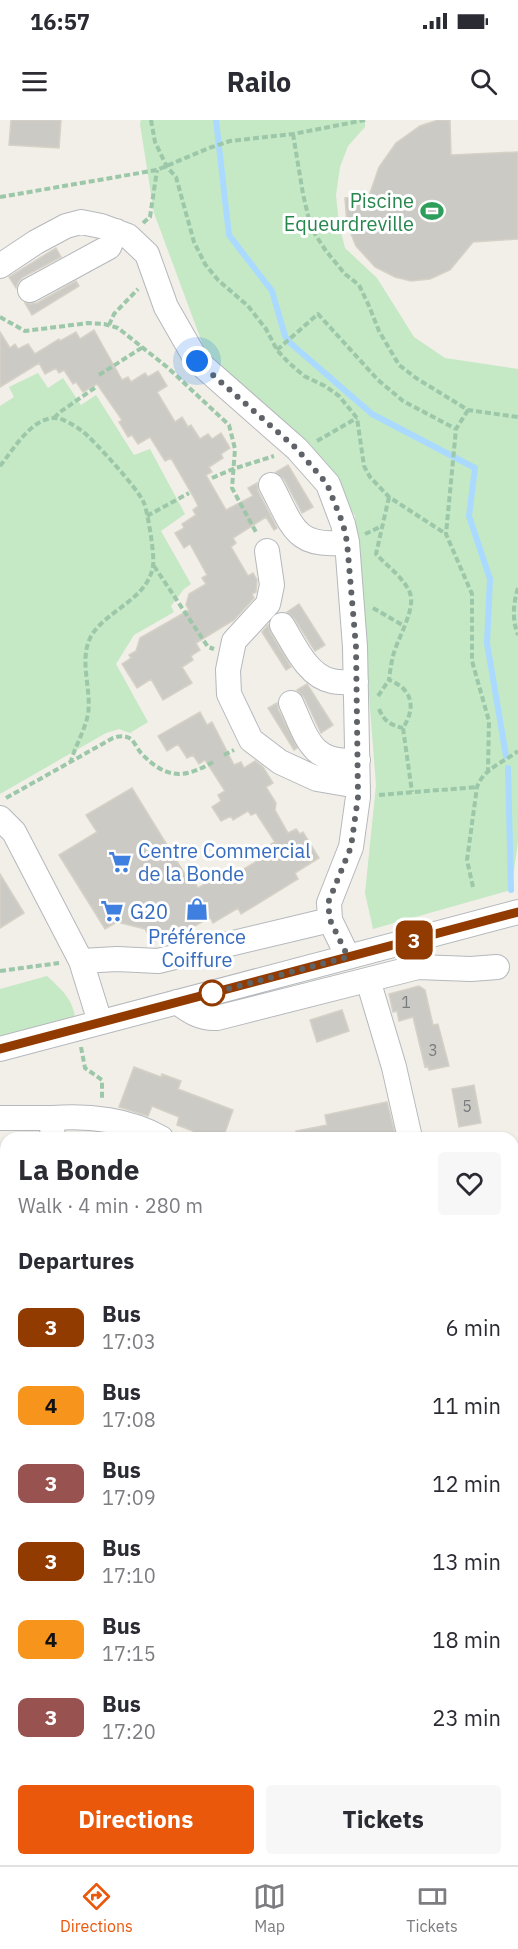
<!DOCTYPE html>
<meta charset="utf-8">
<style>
:root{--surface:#fff;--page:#f7f7f7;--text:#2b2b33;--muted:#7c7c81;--line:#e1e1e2;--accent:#ea580c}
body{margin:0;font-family:"IBM Plex Sans",sans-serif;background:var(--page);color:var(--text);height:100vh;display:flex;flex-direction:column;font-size:22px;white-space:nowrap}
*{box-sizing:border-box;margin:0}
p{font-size:20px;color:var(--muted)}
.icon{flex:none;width:33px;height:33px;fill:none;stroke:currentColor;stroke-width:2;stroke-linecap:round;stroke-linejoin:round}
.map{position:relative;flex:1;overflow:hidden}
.sheet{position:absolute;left:0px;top:1012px;width:519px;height:734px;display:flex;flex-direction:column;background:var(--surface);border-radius:18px 18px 0 0;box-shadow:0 2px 4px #0004}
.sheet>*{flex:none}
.badge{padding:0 12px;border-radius:9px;font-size:21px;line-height:39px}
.you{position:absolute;width:30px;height:30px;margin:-15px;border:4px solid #fff;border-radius:50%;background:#1a73e8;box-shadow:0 0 0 9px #1a73e833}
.map>.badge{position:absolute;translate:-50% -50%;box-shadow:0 0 0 3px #fff}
h2{padding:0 18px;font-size:22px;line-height:54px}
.round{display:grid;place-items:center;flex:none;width:63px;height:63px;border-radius:6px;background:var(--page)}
.summary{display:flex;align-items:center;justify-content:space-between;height:102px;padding:0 18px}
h1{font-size:28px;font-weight:800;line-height:45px}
.primary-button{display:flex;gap:12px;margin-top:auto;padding:12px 18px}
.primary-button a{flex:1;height:69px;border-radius:6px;background:var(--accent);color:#fff;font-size:24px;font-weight:800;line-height:69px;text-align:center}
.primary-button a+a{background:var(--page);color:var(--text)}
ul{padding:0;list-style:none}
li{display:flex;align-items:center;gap:18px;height:78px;padding:0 18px}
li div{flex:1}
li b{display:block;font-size:22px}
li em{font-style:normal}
li .badge{min-width:66px;font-weight:700;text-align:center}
.status{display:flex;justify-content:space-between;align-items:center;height:42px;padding:0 30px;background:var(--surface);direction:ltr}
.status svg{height:16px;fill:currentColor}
header{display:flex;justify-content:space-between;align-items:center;height:78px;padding:0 18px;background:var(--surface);font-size:27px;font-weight:800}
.menu{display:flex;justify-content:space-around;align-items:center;height:84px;border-top:2px solid var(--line);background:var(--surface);font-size:16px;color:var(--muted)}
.menu a{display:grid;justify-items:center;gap:3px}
.menu .selected{color:var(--accent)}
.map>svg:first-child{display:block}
.green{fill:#c5e8c5}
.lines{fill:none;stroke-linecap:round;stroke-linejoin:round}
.stream{stroke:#aadaff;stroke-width:6}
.building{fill:#cccac5;stroke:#d6d1c6;stroke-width:1.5}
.minor-casing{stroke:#b5b8bc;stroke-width:26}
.path{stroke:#9cc7a9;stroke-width:4;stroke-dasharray:6 3;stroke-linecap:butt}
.minor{stroke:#fff;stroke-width:24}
.line-casing{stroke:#fff;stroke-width:14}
.line{stroke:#913b01;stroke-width:9}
.walk{stroke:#5f6368;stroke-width:6;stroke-dasharray:0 10.8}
.stop-dot{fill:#fff;stroke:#913b01;stroke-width:3}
.labels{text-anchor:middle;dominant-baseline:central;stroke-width:6;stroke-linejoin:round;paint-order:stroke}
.number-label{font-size:16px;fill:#7a7d7f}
.leisure-label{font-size:20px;fill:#27864d;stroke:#fff;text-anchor:end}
.shop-label{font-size:20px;fill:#366cbe;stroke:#fff;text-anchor:start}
</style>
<div class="status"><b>16:57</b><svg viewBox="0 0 49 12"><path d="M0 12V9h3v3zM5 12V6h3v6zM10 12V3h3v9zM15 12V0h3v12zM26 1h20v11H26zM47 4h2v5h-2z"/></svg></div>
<header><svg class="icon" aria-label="menu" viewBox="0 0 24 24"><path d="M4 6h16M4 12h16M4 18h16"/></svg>Railo<svg class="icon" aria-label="search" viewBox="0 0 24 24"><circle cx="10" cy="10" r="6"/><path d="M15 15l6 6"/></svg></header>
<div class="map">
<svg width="518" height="1745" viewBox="0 0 518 1745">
<rect width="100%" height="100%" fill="#f1efe8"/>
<path class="green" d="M141,0H365V7L348,26L340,47L336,75L339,104L345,128L377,158L414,217L445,238L518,249V722L511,770L373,809L365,773L376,665L355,396L315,330L207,236L154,93L140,4Z
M38,253L48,268L63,258L81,285L96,275L134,335L150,329L185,394L161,411L191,464L184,469L171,486L174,492L134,515L116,544L148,602L130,613L119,609L106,613L0,674V286L14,277L9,267Z
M47,856C61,869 73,879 75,898L0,918V869Z
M518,1257V1745H0V1409L6,1410V1740H513V1261Z"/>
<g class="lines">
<path class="stream" d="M216,0L229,115L272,171L285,216L288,221L372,294L475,348L469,396L490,459L487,523L506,636
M508,648L511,770
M513,1417L518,1401
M499,1740L500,1745"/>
</g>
<path class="building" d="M11,0H61L59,28L9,25Z
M438,0H450L451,35L518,32V119L473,122L450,150L430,159L411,161L395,157L375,147L356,126L347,104L345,78L369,76L379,47L396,23L420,6Z
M56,128L61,137L23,157L18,162L16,168L9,157Z
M76,161L79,166L32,195L25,183L30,184L37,183Z
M94,210L122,260L128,257L131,262L145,253L148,257L158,251L167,266L157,272L175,302L182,297L188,307L191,305L200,319L208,314L212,319L221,313L230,328L221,334L223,338L209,347L212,352L206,355L226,390L253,376L248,368L257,363L258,371L277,408L274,410L266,397L233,418L236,423L231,427L248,456L253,453L257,460L256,472L252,474L254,478L234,500L196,523L200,530L191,536L193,540L182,547L192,563L163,580L151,559L137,568L122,544L131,538L129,535L136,531L140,518L189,490L186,485L189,474L206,464L202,458L207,455L190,424L184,428L175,413L184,408L182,404L196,395L193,390L198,386L193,376L171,338L165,341L150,317L138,324L132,315L128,317L119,302L122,300L97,264L83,272L76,262L73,264L64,250L59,253L56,248L45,254L39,243L0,267V212L10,228L15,224L18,229L28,224L35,234L59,219L60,221L76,212L80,219Z
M288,345L313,387L302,393L284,359L276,352Z
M299,484L325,525L315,531L294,498L287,492Z
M268,505L270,512L291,547L286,550L262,512Z
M307,564L333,605L321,613L304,577L297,570Z
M277,583L278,589L297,628L294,630L268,588Z
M200,592L207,605L212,602L234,645L241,642L244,648L255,641L263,647L273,663L266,667L276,683L275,690L288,713L296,709L300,714L303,712L319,738L295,753L298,759L241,794L238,788L213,803L210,797L185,812L182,806L153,822L145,809L117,802L105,809L59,735L97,712L86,695L132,668L191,764L195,762L198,768L223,753L226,760L275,730L271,724L275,722L256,693L251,695L248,691L233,700L231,696L221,701L212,687L221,681L218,675L225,671L205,640L199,644L193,635L187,638L178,624L167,631L158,616Z
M0,754L24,793L0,808Z
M419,866L425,870L433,905L438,904L449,946L429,950L428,946L425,947L413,897L399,901L397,891L393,892L389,874Z
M342,890L349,911L317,922L310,900Z
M134,947L161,957L162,954L181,961L178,969L233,990L223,1018H190L193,1011L177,1005L179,997L152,986L148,996L119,987Z
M474,965L481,1003L459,1007L452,969Z
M387,982L396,1018H296V1011L327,1005L325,995Z"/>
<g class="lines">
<g class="minor-casing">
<path id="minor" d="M0,146L36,122L66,106L81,102L101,106L128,116L147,134L166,187L197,241L297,329L328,364L343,404L347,422L355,527L358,677L351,727L329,783L330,800L348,837
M30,170L109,127L116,111
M271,365C293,406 294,429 347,422
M267,431L272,465L268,484L234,521L228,550L229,574L251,620L280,642L317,659L358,666
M282,505C294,524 307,556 332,561C339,563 349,562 356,562
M291,583C307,618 312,646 358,640
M0,698L14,712L81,841L100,902
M81,841L117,839L158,841L330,800
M368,860L394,947L410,1018
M177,882C190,892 201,899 217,898L418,847L471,849L497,847
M0,929L518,792
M0,998H53
M52,1018L53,998C89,995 129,1000 161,1018
M0,1233L6,1226
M0,1266H6"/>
</g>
<path class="path" d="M151,0L155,22L167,47L176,57L194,122L205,144L218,160L248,186L266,209L277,230L288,242L304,256L325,266L339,276L357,298L364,346L370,357L389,377L446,414
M293,14L303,74L311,108L326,131L345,154L359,165L369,186L379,211L399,245L416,258L468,290L518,297
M0,77L157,50L209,28L230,21L293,14L365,0
M143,103L150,97L157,50
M0,197L25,211L88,203L104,204L118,208L167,247L229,305L235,329L232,368L257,414
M109,205L114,194L138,169
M277,230L318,194L378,260L403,281L456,309
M99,255L143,227
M468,290L456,309L446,414L472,474V541L489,601L488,650
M54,298L60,292L96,267
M317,321L357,298
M0,346C13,330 30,300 53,298C62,297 75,306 82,311C94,320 139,370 144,383C148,393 155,437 153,446C148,478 110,489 93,513C77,537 92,567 88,594C85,610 76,624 71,641
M212,358L233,349L274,336
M389,377L376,434C387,446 404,458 410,473C416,490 397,519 393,536C391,544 390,552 389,560C413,569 416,588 403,608L412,672
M147,396L189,373
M365,414L380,407
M154,446L208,527L214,529
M518,468C513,484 512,500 518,515
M373,488L404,506
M378,576L389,560
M379,589C384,601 390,605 403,608
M224,635L234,630
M379,675L477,667
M6,678L113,618C119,616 125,615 131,619C135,623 138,630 142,634C166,659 184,659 213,642
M473,767L467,740L477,667C484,648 503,643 518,631
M0,851L59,843
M81,927L85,948L102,960V979
M481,1740L483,1745"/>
<use href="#minor" class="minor"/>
</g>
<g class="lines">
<g class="line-casing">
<path id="line" d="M0,929L518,792"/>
</g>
<use href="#line" class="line"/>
<path class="walk" d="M197,241L297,329L327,364L343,404L347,422L356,527L358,677L351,727L328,783L330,800L348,837L212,873"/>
</g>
<defs>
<g id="stadium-bare" transform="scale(1.8)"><path d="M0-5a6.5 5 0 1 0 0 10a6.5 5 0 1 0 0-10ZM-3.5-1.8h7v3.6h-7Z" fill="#2e9e5b" stroke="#fff" stroke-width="2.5" paint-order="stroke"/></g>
<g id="supermarket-bare" transform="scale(1.8)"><path d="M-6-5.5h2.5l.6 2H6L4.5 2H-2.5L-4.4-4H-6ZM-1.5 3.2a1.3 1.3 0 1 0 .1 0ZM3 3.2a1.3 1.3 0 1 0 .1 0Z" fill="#3f7fe0" stroke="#fff" stroke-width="2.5" paint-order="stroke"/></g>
<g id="shop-bare" transform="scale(1.8)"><path d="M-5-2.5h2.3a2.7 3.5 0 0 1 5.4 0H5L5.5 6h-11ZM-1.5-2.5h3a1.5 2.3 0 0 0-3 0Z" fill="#3f7fe0" stroke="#fff" stroke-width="2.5" paint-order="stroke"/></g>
</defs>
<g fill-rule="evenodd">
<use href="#stadium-bare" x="432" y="91"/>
<use href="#supermarket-bare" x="120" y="742"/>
<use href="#shop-bare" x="197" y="789"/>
<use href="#supermarket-bare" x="112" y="791"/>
</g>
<circle class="stop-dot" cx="212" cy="873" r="12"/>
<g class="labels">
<g class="number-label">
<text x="406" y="882">1</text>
<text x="433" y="930">3</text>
<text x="467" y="986">5</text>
</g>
<g class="leisure-label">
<text x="414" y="80">Piscine<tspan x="414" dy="23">Equeurdreville</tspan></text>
</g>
<g class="shop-label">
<text x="138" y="730">Centre Commercial<tspan x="138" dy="23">de la Bonde</tspan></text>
<text x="130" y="791">G20</text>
<text x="197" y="816" text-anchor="middle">Préférence<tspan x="197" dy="23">Coiffure</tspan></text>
</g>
</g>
</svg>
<div class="you" style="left:197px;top:241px"></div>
<b class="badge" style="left:414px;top:820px;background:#913b01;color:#fff">3</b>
<section class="sheet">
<div class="summary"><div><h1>La Bonde</h1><p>Walk · 4 min · 280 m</p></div><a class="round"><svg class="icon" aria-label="heart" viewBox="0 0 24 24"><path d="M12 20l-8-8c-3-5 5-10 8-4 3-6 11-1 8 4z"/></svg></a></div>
<h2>Departures</h2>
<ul>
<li><span class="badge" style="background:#913b01;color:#fff">3</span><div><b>Bus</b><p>17:03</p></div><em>6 min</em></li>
<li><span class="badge" style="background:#f6941c;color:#111">4</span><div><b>Bus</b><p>17:08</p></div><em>11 min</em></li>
<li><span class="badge" style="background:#985350;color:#fff">3</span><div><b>Bus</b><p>17:09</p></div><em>12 min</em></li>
<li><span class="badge" style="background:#913b01;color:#fff">3</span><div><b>Bus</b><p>17:10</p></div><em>13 min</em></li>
<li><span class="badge" style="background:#f6941c;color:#111">4</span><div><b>Bus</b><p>17:15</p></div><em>18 min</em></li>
<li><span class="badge" style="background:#985350;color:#fff">3</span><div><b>Bus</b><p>17:20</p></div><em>23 min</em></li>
</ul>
<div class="primary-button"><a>Directions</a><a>Tickets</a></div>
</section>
</div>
<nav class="menu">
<a class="selected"><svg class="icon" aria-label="directions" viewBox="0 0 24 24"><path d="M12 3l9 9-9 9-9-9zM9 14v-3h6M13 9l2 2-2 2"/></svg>Directions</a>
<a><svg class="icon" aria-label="map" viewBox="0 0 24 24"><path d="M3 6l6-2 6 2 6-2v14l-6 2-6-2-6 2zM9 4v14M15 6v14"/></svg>Map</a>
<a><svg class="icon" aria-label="tickets" viewBox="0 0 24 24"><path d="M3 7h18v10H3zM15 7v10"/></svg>Tickets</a>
</nav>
